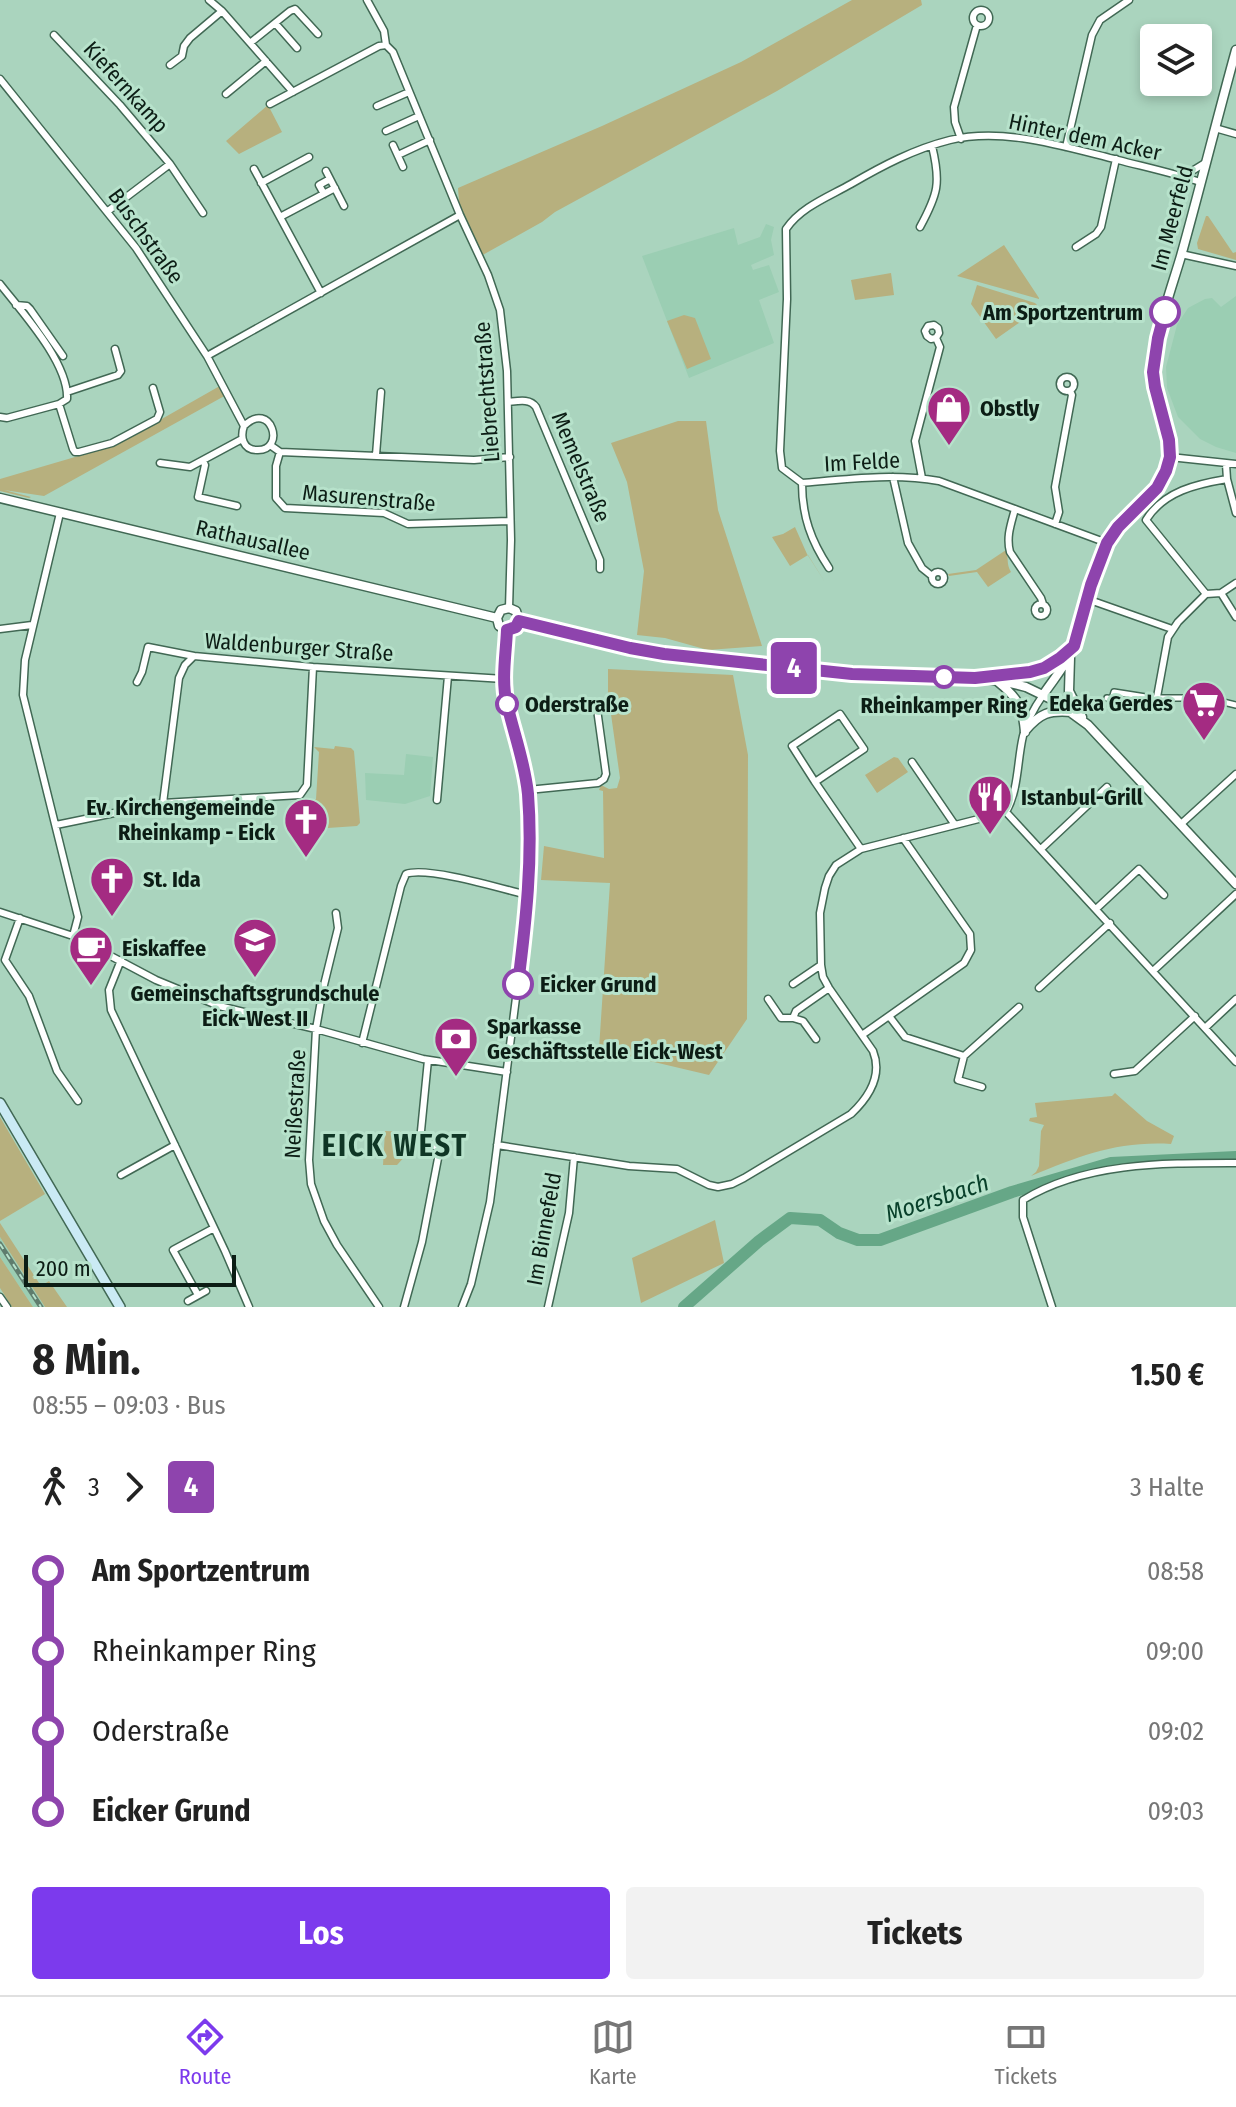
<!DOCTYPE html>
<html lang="de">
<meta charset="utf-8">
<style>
:root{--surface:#fff;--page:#f2f2f2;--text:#222;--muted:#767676;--line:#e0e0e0;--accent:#7c3aed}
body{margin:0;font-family:"Fira Sans Condensed",sans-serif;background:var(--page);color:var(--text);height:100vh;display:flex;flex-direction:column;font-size:30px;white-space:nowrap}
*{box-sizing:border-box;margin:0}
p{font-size:26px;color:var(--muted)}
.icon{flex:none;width:44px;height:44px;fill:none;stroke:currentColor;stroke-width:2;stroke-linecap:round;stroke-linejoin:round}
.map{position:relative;height:1307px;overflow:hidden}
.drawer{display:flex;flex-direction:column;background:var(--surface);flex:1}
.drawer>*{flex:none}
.badge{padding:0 16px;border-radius:6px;font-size:28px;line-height:52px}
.fabs{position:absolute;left:1140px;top:24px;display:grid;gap:16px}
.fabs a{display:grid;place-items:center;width:72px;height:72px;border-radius:8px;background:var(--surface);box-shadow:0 4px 12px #0003;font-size:40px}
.scale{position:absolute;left:24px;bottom:20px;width:212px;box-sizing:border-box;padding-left:8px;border:4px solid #0c1d15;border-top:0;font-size:22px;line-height:28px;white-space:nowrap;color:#0c1d15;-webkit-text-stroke:6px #b7e2cb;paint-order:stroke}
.map>.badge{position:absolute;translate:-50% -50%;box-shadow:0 0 0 4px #fff}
.legs{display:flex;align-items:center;gap:12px;height:88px;padding:0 32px;font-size:26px}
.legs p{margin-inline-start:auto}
.summary{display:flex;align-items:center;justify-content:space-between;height:136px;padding:0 32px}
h1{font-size:44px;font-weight:700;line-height:60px}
.button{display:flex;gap:16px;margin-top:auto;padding:16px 32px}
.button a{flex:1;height:92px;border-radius:8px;background:var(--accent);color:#fff;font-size:32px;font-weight:700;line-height:92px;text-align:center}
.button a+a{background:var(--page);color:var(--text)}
ul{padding:0 32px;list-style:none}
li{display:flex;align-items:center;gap:28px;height:80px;font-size:30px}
li i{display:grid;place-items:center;width:12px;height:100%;margin:0 10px;background:currentColor}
li i::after{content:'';width:20px;height:20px;margin:-10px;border:6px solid;border-radius:50%;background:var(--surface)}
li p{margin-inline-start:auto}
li:first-child i{background:linear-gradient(#0000 50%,currentColor 0)}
li:last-child i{background:linear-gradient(currentColor 50%,#0000 0)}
.menu{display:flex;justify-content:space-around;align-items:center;height:112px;border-top:2px solid var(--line);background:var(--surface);font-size:22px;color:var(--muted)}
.menu a{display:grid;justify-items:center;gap:4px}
.menu .active{color:var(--accent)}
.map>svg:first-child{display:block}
.built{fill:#9bceb3}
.green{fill:#b7b07e}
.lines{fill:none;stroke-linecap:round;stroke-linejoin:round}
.river{stroke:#66a787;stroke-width:12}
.pedestrian-casing{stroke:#416854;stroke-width:8}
.minor-casing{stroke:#416854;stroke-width:9}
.tertiary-casing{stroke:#416854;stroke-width:11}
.secondary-casing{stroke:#416854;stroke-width:12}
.pedestrian{stroke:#fff;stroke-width:5}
.minor{stroke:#fff;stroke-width:6}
.tertiary{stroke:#fff;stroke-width:8}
.secondary{stroke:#caeaf4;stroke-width:9}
.rail-casing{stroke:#5f7d6e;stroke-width:5}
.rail{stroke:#b7e2cb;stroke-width:2;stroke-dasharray:6;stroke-linecap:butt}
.line-1-casing{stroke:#fff;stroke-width:18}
.line-1{stroke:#8e44ad;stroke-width:12}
.stop-1-dot{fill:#fff;stroke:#8e44ad;stroke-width:4}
.labels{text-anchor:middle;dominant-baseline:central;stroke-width:6;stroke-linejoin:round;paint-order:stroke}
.street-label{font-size:22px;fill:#0c1d15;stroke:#b7e2cb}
.stop-label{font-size:22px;font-weight:bold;fill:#0c1d15;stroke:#b7e2cb;text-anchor:start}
.poi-label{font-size:22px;font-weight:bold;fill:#0c1d15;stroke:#b7e2cb;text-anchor:start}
.water-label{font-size:24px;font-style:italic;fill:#08402a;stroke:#b7e2cb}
.district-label{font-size:30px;font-weight:bold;letter-spacing:2px;fill:#0f3625;stroke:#b7e2cb}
</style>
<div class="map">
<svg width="1236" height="1307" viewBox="0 0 1236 1307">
<rect width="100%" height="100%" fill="#aad4be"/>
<path class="built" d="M766,224L774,227L771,240L774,255L751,265L753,270L769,265L779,292L759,300L774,343L689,378L642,256L734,228L738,245L760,237Z
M1236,296V453L1216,447L1200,439L1178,417L1167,388L1166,367L1177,325L1188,308L1205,299L1212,298L1221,307Z
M406,754L433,757L430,796L405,804L366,800L365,773L404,775Z
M0,1237L22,1272L45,1307H33L0,1257Z"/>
<path class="green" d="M852,0H921L922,5L777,91L555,212L542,222L479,257L460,215L458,188L602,126L741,62Z
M268,105L282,132L239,154L226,141Z
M1206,216H1208L1233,253L1236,252V260L1198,249L1197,243Z
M1004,245L1039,298V299L957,276Z
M891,273L894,295L855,300L851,280Z
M977,285L1035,303L1037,305L1036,311L996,339L971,304Z
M684,315L695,318L711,359L687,369L667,321Z
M218,387L224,388L228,394L44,496L4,490L31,497L29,498L0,491V479L116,445Z
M678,421H706L718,510L762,646L708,650L665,638L637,635L644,571L627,482L611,443Z
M795,527L807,554L825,582L808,555L790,566L772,537L783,534Z
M1006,550C1009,558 1006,564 1011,572L988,587L977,572L949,576L948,574L976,570Z
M608,669L733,675L748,755L747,1019L709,1075L599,1049L610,883L541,880L544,846L604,858L603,791L599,790L601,785L609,789L617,788L620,778L608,693Z
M335,746L351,748L354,751L360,823L357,826L313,829L310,826L308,803L316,799L319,752L314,747L334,749Z
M894,757L898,758L908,772L877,793L865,775Z
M1115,1093L1147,1121L1174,1136L1171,1144C1116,1141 1081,1156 1031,1176L1036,1172L1039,1166L1041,1131L1044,1125L1029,1121L1030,1118L1037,1117L1035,1103L1112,1096Z
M0,1117L45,1194L0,1221Z
M385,1131L407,1132V1154L397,1165H383Z
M715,1220L724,1263L641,1303L632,1258Z
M0,1223L41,1286L49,1281L67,1307H45L0,1237Z
M0,1257L33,1307H12L0,1288Z"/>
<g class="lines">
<path class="river" d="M684,1307L759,1241L790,1218L820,1220L839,1233L858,1240H880L1012,1192L1111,1163L1236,1157"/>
<g class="pedestrian-casing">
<path id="pedestrian" d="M1107,698L1112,699L1114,692L1152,698H1207L1236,705"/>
</g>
<g class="minor-casing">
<path id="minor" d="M209,0L222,11L293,92
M367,0L384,31L386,45L393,52L460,215L488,275L500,310L507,371L511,540L509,608
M973 18a8 8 0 1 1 16 0a8 8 0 1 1-16 0Z
M275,23L297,48
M54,35L120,105L170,164
M250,43L290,11L295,9L318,34
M170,65L182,56L184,46L190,38L222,11
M0,79L136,248L207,356L244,426C240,437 243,450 257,450C287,451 271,399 244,426
M226,94L266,61
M270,104L379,46L386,45
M377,106L409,92
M1215,128L1236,134
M386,131L419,116
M961,139L955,122L954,107L977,25
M393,145L403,167
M1066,147L1092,35L1100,20L1129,0
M398,155L430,140
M254,169L321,293
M326,171L344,206
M1184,176L1205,163
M261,183L309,157
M324,194L319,185L330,179
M108,211L170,164L203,213
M280,217L335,188
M920,227C938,194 941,183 932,146
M1076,247L1096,234L1101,227L1116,159
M1181,254L1236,266
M0,284C21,311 69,363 67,399L59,404L7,418L0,417
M16,305L27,306L30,309L63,356
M207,356L460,215
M1060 384a7 7 0 1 1 14 0a7 7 0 1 1-14 0Z
M67,392L118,375L121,371L115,349
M508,402C518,401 530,398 536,407L600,560V569
M59,404L73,449L75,452H79L112,443L157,419L160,412L153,388
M270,445L280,452L474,460L510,457
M280,452L276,466V498L285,508L384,513L408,524L510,521
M376,455L381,392
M1170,457L1236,464
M203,460L205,465L198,497L237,506
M160,463L190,467L242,439
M1226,464L1227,479L1236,513
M893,477L908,543L922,568L932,576
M922,478L915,441L940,347L936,338L939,333L938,328L934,325L928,326L925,331L927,336L931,339L936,338
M802,483C802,516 811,541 829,568
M1015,509C1011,524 1006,537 1010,552L1041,598L1043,604
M60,513L25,660L23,695L78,917L73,936
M1055,524L1059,512L1055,487L1072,395L1070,391
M1107,543L939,481C893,473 848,479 802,483L782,468L780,451L787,299L786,229C801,207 828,197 851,184C882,166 914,149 950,140C1005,127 1065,147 1118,160C1145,167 1173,173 1200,182
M932 578a6 6 0 1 1 12 0a6 6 0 1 1-12 0Z
M1221,593L1236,617
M1206,594L1146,520C1164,491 1197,484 1227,479
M1087,599L1172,629
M1035 610a6 6 0 1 1 12 0a6 6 0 1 1-12 0Z
M0,629L32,625
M137,682L142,672L148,647L194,656
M1157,697L1168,637L1178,622L1206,594L1221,593L1236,583
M912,762L955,825
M815,782L792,746L840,714L864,749L815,782L861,849
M528,790L598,783L604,779L606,774L596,702
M437,800L448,676
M163,803L179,678L185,665L194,656L313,667L504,679
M1006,812L1236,1062
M1181,824L1236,774
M56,825L163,803L300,795L307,785L313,667
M1041,849L1107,787
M1096,909L1139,869L1164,895
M0,912L73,936L156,980L219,1006L316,1029L423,1059L507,1072
M336,913L338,928L323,989L316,1029L309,1160L311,1184L324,1221L337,1245L379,1307
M20,918L5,960L29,996L57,1071L78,1101
M121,960L109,990L111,1010L225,1251L249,1307
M1153,971L1236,894
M793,984L821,965
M1039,988L1110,923
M768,999L781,1018H793L796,1011L829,988
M889,1016L905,1037L964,1056L1019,1007
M793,1018L803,1021L816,1039
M1205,1028L1236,999
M862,1035L964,963L971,950L970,934L903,838
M362,1043L401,886L406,874C427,866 503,889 527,895
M964,1056L958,1080L982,1087
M1114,1074L1135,1071L1195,1016
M497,1145L629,1166L677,1169L709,1185L718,1187L732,1184L744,1178L851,1114C869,1097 883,1076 873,1051L829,988L823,977L821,965L820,913L825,888L829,876L836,865L861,849L1006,812C1019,789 1017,761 1023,736C1027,720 1034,708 1043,695
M121,1175L175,1145
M198,1295L173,1250L214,1228
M0,1297L7,1307
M188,1301L206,1291
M404,1307L422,1242L440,1148L420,1141L428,1060
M462,1307L471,1284L490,1202L524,935L530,864L528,790L516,732L506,703L504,679L507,630
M548,1307L569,1213L574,1157
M1052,1307L1023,1217V1200C1085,1162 1165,1163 1236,1163"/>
</g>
<g class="tertiary-casing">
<path id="tertiary" d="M0,498L497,618
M497,618L501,610L509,608L516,611L519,621
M497,618L499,626L507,630L516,627L519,621
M519,621L630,648L664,654L852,674L975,678L1002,681L1026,687L1055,701L1088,725L1236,884
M1070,658L1069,691L1082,717
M988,676C1021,672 1042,674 1068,651
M997,681C1017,697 1023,706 1025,732
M1043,695C1053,680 1066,665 1073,649C1088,611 1090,569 1113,534C1130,507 1165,492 1170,457C1173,427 1151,399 1153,368C1156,330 1170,293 1181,256C1200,188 1217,119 1236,50
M1025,731C1040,713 1049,710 1072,712"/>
</g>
<g class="secondary-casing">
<path id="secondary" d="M0,1103L120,1307"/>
</g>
<use href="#pedestrian" class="pedestrian"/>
<use href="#minor" class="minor"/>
<use href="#tertiary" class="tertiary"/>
<use href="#secondary" class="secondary"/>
<g class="rail-casing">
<path id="rail" d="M0,1244L41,1307"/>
</g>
<use href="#rail" class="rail"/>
</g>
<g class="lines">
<g class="line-1-casing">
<path id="line-1" d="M518,984C526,921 533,858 528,794C525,763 514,734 507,704C501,681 506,654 507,630L516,627L519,621L630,648L664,654L852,674L975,678L1030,672L1044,668L1060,658L1074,646L1091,585L1107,543L1118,527L1157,488L1166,471L1170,457L1169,440L1155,387L1153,372L1158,338L1165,312"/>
</g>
<use href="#line-1" class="line-1"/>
</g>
<defs>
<g id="shop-pin" transform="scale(2.3)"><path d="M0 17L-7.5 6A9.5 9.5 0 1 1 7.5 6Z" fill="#a42b82" stroke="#b7e2cb"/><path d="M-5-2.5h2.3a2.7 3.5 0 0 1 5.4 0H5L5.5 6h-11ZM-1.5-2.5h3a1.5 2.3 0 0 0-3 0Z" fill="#fff"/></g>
<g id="supermarket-pin" transform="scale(2.3)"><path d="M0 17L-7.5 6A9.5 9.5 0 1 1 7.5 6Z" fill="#a42b82" stroke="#b7e2cb"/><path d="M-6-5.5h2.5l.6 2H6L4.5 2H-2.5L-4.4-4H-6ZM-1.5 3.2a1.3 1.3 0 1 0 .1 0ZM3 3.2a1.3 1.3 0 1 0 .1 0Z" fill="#fff"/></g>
<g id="restaurant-pin" transform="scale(2.3)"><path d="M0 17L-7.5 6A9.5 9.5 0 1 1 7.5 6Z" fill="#a42b82" stroke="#b7e2cb"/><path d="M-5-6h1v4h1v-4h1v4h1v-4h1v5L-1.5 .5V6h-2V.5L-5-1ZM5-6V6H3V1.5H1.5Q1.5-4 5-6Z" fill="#fff"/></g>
<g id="church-pin" transform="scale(2.3)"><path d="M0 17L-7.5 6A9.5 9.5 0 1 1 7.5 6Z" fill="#a42b82" stroke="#b7e2cb"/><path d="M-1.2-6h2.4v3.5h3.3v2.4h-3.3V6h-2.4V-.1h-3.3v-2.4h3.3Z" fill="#fff"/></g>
<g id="school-pin" transform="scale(2.3)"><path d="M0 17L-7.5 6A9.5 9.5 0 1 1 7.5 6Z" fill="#a42b82" stroke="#b7e2cb"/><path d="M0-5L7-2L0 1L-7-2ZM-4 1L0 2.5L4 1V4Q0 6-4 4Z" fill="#fff"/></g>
<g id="cafe-pin" transform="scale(2.3)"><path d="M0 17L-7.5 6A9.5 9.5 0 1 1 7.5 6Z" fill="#a42b82" stroke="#b7e2cb"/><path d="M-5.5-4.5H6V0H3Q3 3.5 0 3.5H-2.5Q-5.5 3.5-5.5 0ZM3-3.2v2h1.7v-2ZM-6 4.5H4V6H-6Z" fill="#fff"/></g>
<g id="bank-pin" transform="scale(2.3)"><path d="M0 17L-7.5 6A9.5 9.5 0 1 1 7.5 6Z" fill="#a42b82" stroke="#b7e2cb"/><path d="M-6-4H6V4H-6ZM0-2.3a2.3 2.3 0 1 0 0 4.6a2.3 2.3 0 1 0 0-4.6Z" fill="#fff"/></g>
</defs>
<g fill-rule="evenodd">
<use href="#shop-pin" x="949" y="408"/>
<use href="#supermarket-pin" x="1204" y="703"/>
<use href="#restaurant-pin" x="990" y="797"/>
<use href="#church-pin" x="306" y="820"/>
<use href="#church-pin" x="112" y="879"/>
<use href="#school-pin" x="255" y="940"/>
<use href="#cafe-pin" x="91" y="948"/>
<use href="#bank-pin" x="456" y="1039"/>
</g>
<g class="stop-1-dot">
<circle cx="1165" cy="312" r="14"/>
<circle cx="944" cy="677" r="10"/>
<circle cx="507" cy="704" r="10"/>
<circle cx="518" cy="984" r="14"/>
</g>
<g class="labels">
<g class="street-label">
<text transform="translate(126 87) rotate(48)">Kiefernkamp</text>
<text transform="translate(1085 137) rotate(12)">Hinter dem Acker</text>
<text transform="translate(1172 218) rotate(-75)">Im Meerfeld</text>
<text transform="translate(146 236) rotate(54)">Buschstraße</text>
<text transform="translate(487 392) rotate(-94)">Liebrechtstraße</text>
<text transform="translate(862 462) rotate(-3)">Im Felde</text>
<text transform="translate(581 467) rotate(67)">Memelstraße</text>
<text transform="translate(369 498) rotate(5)">Masurenstraße</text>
<text transform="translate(253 540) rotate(13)">Rathausallee</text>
<text transform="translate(299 647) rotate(4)">Waldenburger Straße</text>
<text transform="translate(295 1104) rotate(-87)">Neißestraße</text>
<text transform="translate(544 1229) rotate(-80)">Im Binnefeld</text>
</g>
<g class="stop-label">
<text x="1143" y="312" text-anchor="end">Am Sportzentrum</text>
<text x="525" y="704">Oderstraße</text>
<text x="944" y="705" text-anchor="middle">Rheinkamper Ring</text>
<text x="540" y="984">Eicker Grund</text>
</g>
<g class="poi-label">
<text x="980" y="408">Obstly</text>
<text x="1173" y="703" text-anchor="end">Edeka Gerdes</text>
<text x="1021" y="797">Istanbul-Grill</text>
<text x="275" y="807" text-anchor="end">Ev. Kirchengemeinde<tspan x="275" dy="25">Rheinkamp - Eick</tspan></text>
<text x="143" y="879">St. Ida</text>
<text x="122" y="948">Eiskaffee</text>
<text x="255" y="993" text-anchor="middle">Gemeinschaftsgrundschule<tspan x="255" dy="25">Eick-West II</tspan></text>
<text x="487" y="1026">Sparkasse<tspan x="487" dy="25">Geschäftsstelle Eick-West</tspan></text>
</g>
<g class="water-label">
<text transform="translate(937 1198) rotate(-18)">Moersbach</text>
</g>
<g class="district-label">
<text x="395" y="1146">EICK WEST</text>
</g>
</g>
</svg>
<div class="fabs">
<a><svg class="icon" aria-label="layers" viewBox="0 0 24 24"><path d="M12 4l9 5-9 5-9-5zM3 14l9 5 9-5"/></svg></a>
</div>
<div class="scale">200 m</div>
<b class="badge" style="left:794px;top:668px;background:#8e44ad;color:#fff">4</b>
</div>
<section class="drawer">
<div class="summary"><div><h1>8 Min.</h1><p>08:55 – 09:03 · Bus</p></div><b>1.50 €</b></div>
<div class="legs"><svg class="icon" aria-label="walk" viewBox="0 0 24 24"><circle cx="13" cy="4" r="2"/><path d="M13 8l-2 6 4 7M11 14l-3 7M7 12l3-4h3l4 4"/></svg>3<svg class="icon" aria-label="forward" viewBox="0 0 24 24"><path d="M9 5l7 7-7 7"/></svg><b class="badge" style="background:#8e44ad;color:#fff">4</b><p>3 Halte</p></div>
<ul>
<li><i style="color:#8e44ad"></i><b>Am Sportzentrum</b><p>08:58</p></li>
<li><i style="color:#8e44ad"></i><span>Rheinkamper Ring</span><p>09:00</p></li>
<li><i style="color:#8e44ad"></i><span>Oderstraße</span><p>09:02</p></li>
<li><i style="color:#8e44ad"></i><b>Eicker Grund</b><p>09:03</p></li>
</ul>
<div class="button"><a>Los</a><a>Tickets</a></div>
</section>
<nav class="menu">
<a class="active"><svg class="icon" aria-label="directions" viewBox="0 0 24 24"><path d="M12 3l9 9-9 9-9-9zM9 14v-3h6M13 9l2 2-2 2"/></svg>Route</a>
<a><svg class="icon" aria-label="map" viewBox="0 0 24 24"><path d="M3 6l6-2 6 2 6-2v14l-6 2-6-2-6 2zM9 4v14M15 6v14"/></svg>Karte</a>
<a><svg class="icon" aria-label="tickets" viewBox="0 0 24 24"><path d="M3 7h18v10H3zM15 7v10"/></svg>Tickets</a>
</nav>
